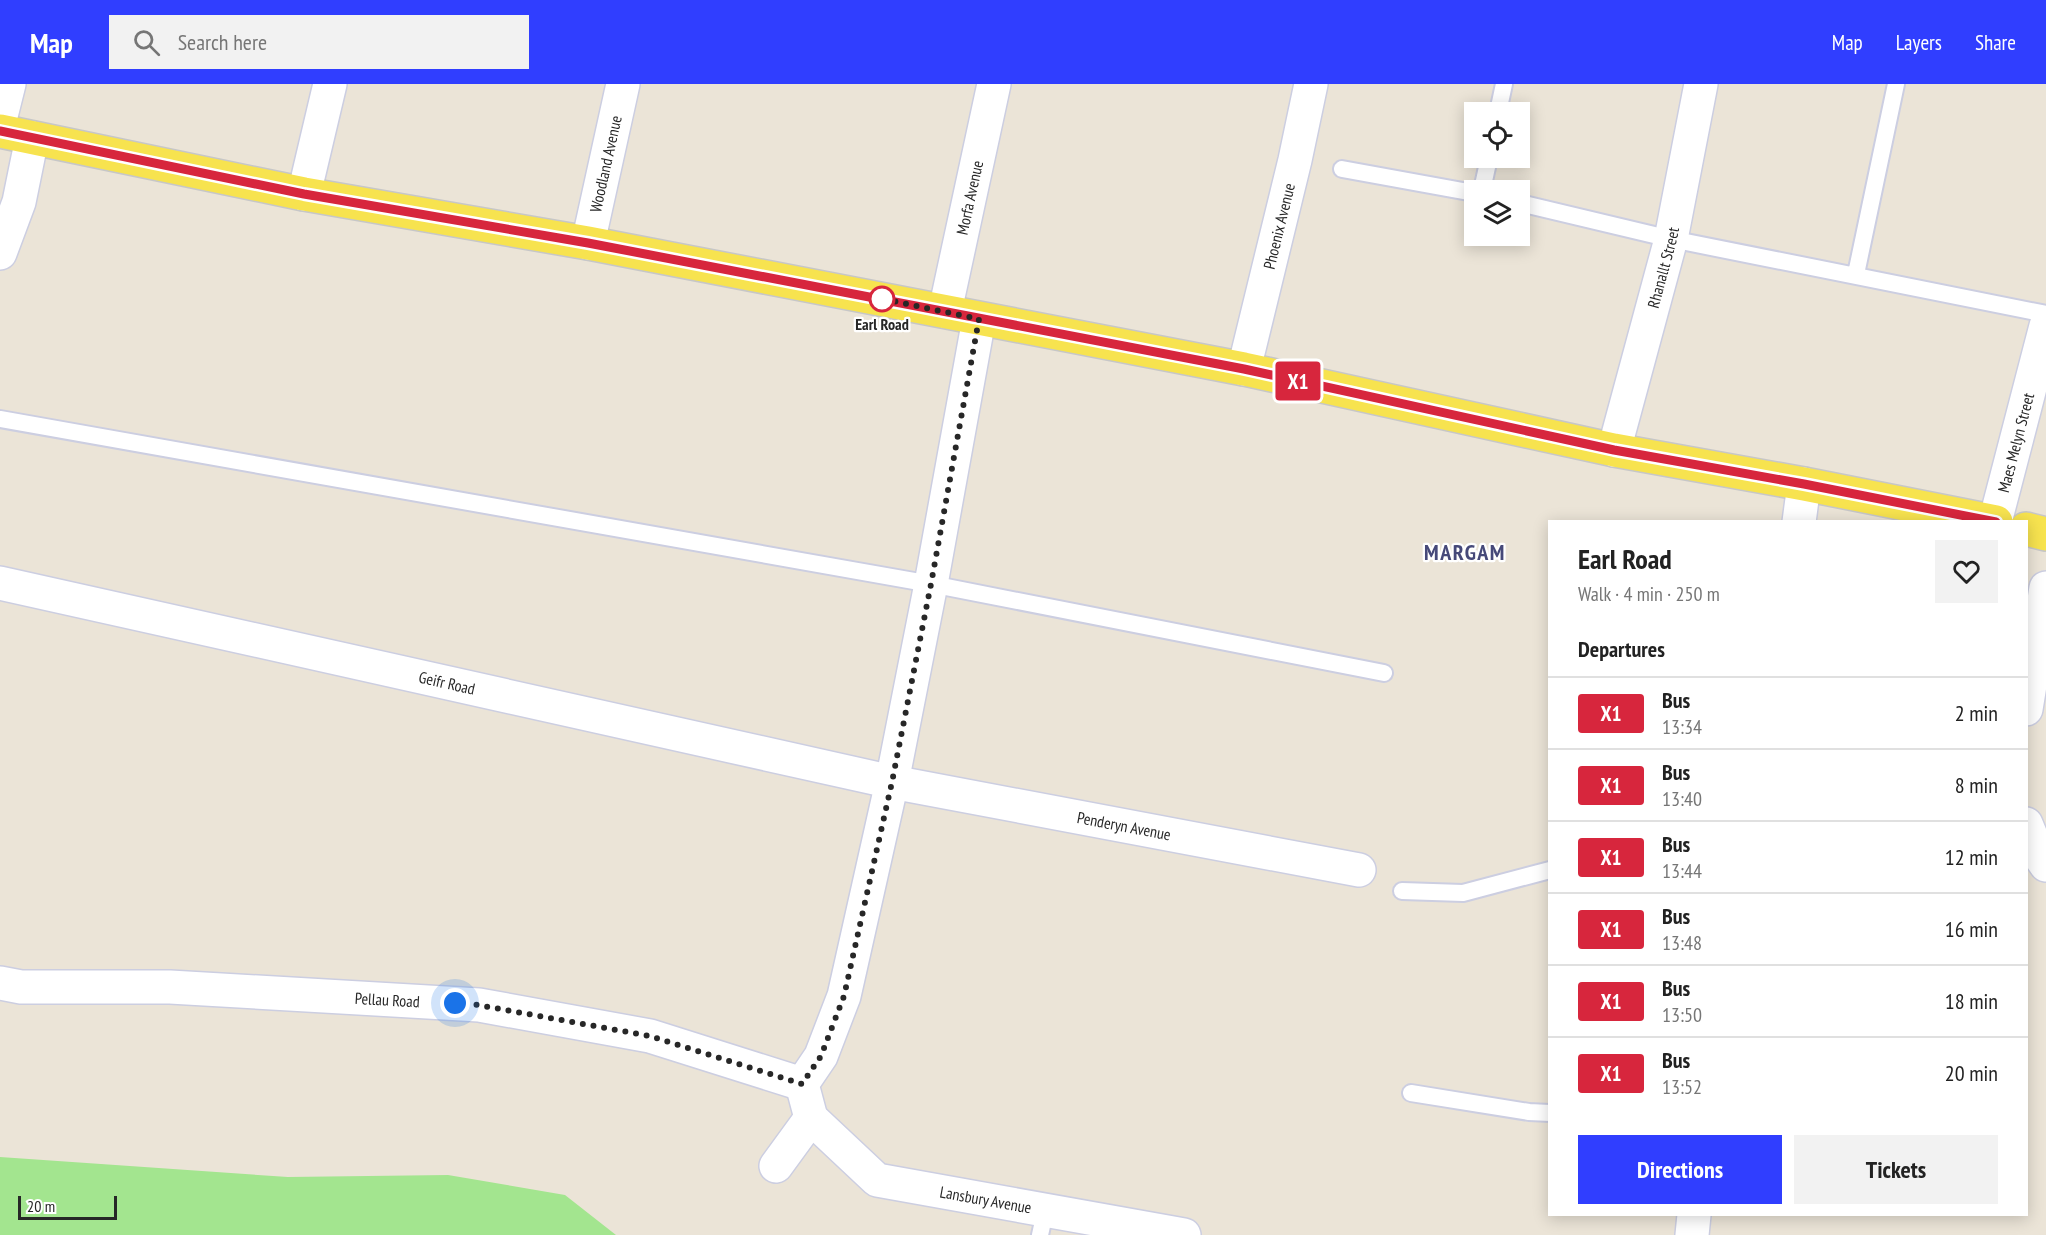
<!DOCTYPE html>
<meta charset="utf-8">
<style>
:root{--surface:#fff;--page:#f2f2f2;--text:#222;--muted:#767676;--line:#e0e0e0;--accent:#303eff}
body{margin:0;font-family:"PT Sans Narrow",sans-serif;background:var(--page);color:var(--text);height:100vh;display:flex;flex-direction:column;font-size:22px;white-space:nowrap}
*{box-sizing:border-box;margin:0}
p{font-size:20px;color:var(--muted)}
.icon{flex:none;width:33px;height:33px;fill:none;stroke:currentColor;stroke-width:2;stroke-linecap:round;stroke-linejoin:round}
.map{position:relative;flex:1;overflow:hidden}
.sheet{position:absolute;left:1548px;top:436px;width:480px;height:696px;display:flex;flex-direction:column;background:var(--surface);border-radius:0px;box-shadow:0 3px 15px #0003}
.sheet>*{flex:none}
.badge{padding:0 12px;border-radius:4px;font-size:21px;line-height:39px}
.tools{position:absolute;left:1464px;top:18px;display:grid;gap:12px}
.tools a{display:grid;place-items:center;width:66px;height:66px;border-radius:0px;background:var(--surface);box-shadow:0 3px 15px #0003;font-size:30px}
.scale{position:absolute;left:18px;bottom:15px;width:99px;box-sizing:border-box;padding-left:6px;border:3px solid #272727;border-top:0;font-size:16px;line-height:21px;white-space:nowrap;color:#272727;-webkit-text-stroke:4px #fff;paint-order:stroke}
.you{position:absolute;width:30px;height:30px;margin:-15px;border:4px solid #fff;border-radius:50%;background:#1a73e8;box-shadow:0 0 0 9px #1a73e833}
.map>.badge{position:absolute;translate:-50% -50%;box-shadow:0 0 0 3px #fff}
h2{padding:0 30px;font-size:22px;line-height:54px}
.round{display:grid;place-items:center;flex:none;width:63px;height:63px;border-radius:0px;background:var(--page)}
.overview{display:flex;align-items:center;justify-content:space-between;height:102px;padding:0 30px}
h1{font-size:28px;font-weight:700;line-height:45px}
.button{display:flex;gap:12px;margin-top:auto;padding:12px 30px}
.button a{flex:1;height:69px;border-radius:0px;background:var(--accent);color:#fff;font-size:24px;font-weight:700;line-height:69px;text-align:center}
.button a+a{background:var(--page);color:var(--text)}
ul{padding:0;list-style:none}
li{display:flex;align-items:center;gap:18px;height:72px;padding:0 30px;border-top:2px solid var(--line)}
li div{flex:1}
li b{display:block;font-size:22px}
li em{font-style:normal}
li .badge{min-width:66px;font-weight:700;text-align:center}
header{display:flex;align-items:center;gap:36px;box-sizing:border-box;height:84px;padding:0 30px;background:var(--accent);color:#fff}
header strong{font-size:28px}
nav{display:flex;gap:33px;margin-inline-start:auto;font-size:21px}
.search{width:420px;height:54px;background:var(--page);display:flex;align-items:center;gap:15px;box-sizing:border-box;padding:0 21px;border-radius:0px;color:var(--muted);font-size:22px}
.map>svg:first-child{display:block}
.green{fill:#a3e58f}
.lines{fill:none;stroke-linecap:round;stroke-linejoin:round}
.lane-casing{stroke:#cccee1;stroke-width:20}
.street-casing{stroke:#cccee1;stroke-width:36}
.primary-casing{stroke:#c7c7c7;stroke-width:36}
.lane{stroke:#fff;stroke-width:16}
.street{stroke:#fff;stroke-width:33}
.primary{stroke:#f7e34f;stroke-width:33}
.line-casing{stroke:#fff;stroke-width:14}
.line{stroke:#d7263d;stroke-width:9}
.walk{stroke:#272727;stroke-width:6;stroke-dasharray:0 10.8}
.stop-dot{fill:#fff;stroke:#d7263d;stroke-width:3}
.labels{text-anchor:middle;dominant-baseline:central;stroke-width:4.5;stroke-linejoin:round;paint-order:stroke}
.street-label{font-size:16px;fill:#272727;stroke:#fff}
.stop-label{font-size:16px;font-weight:bold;fill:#272727;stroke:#fff}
.district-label{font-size:22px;font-weight:bold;letter-spacing:1.5px;fill:#464979;stroke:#fff}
</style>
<header>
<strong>Map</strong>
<div class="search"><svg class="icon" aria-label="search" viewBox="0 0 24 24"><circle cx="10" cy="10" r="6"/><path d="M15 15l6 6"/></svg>Search here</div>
<nav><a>Map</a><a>Layers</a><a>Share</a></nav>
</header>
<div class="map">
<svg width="2046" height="1151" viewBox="0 0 2046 1151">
<rect width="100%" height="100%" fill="#ebe4d7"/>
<path class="green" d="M0,1073L288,1093L448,1091L565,1111L616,1151H0Z"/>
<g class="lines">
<g class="lane-casing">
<path id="lane" d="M1498,28L1504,0
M1342,85L1474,109
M1482,106L1489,74
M1520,119L1671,155L2046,230
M1856,190L1896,0
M0,335L931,500L1384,589
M1402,807L1463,809L1550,786
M1411,1009L1529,1028L1550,1029
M1040,1151L1045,1128"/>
</g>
<g class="street-casing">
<g id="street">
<path d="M0,36L9,0"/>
<path d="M304,110L330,0"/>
<path id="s1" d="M588,159L623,0"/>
<path d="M0,169L19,118L32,54"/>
<path id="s2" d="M945,227L994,0"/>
<path id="s3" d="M1244,285L1295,76L1311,0"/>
<path id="s4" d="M1614,366L1671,155L1701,0"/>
<path d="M1799,438L1804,400"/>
<path id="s5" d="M1995,438L2046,242"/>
<path id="s6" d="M0,499L892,698L1359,786"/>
<path d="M2026,625L2046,504"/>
<path d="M2026,740L2039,771L2046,781"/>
<path id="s7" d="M0,899L21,903H170L479,921L650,952L802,1000"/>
<path id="s8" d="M811,1034L877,1096L1184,1151"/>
<path d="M776,1082L811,1034L802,1000L821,972L844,912L892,698L931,500L979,235"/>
<path d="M1692,1151L1694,1131"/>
</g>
</g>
<g class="primary-casing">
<path id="primary" d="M0,47L304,110L588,159L1244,285L1614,366L1804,400L1996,438
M2026,445L2046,450"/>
</g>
<use href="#lane" class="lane"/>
<use href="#street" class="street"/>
<use href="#primary" class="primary"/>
</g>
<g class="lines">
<g class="line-casing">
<path id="line" d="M0,47L304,110L588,159L1244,285L1614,366L1804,400L1996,438"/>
</g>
<use href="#line" class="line"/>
<path class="walk" d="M455,919L478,921L650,952L802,1000L821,972L844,912L892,698L931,500L979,235L878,214L882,215"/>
</g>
<circle class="stop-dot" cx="882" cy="215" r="12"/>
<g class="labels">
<g class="street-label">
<text stroke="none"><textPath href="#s1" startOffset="81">Woodland Avenue</textPath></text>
<text stroke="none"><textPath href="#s2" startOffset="116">Morfa Avenue</textPath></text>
<text stroke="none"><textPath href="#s3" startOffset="147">Phoenix Avenue</textPath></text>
<text stroke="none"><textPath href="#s4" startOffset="189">Rhanallt Street</textPath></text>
<text stroke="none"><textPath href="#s5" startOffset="82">Maes Melyn Street</textPath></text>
<text stroke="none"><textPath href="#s6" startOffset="458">Geifr Road</textPath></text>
<text stroke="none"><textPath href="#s6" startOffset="1150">Penderyn Avenue</textPath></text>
<text stroke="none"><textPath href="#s7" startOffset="388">Pellau Road</textPath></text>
<text stroke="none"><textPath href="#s8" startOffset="201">Lansbury Avenue</textPath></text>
</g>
<g class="stop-label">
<text x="882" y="240">Earl Road</text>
</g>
<g class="district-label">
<text x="1465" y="468">MARGAM</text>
</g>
</g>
</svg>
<div class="tools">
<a><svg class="icon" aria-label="locate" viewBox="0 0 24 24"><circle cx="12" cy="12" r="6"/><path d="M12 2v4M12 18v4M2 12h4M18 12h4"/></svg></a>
<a><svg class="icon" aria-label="layers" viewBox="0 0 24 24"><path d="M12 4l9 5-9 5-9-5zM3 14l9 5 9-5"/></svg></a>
</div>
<div class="scale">20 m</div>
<div class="you" style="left:455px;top:919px"></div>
<b class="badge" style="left:1298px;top:297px;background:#d7263d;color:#fff">X1</b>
<section class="sheet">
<div class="overview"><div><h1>Earl Road</h1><p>Walk · 4 min · 250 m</p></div><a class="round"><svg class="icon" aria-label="heart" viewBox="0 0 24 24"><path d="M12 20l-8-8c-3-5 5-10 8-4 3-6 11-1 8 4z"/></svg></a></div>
<h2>Departures</h2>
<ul>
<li><span class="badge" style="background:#d7263d;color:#fff">X1</span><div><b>Bus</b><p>13:34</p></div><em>2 min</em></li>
<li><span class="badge" style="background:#d7263d;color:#fff">X1</span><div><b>Bus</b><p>13:40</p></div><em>8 min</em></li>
<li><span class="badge" style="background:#d7263d;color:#fff">X1</span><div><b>Bus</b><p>13:44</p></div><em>12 min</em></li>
<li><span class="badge" style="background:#d7263d;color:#fff">X1</span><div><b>Bus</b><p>13:48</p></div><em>16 min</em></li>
<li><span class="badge" style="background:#d7263d;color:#fff">X1</span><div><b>Bus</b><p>13:50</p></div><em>18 min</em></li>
<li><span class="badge" style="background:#d7263d;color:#fff">X1</span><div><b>Bus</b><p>13:52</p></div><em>20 min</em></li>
</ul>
<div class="button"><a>Directions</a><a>Tickets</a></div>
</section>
</div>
